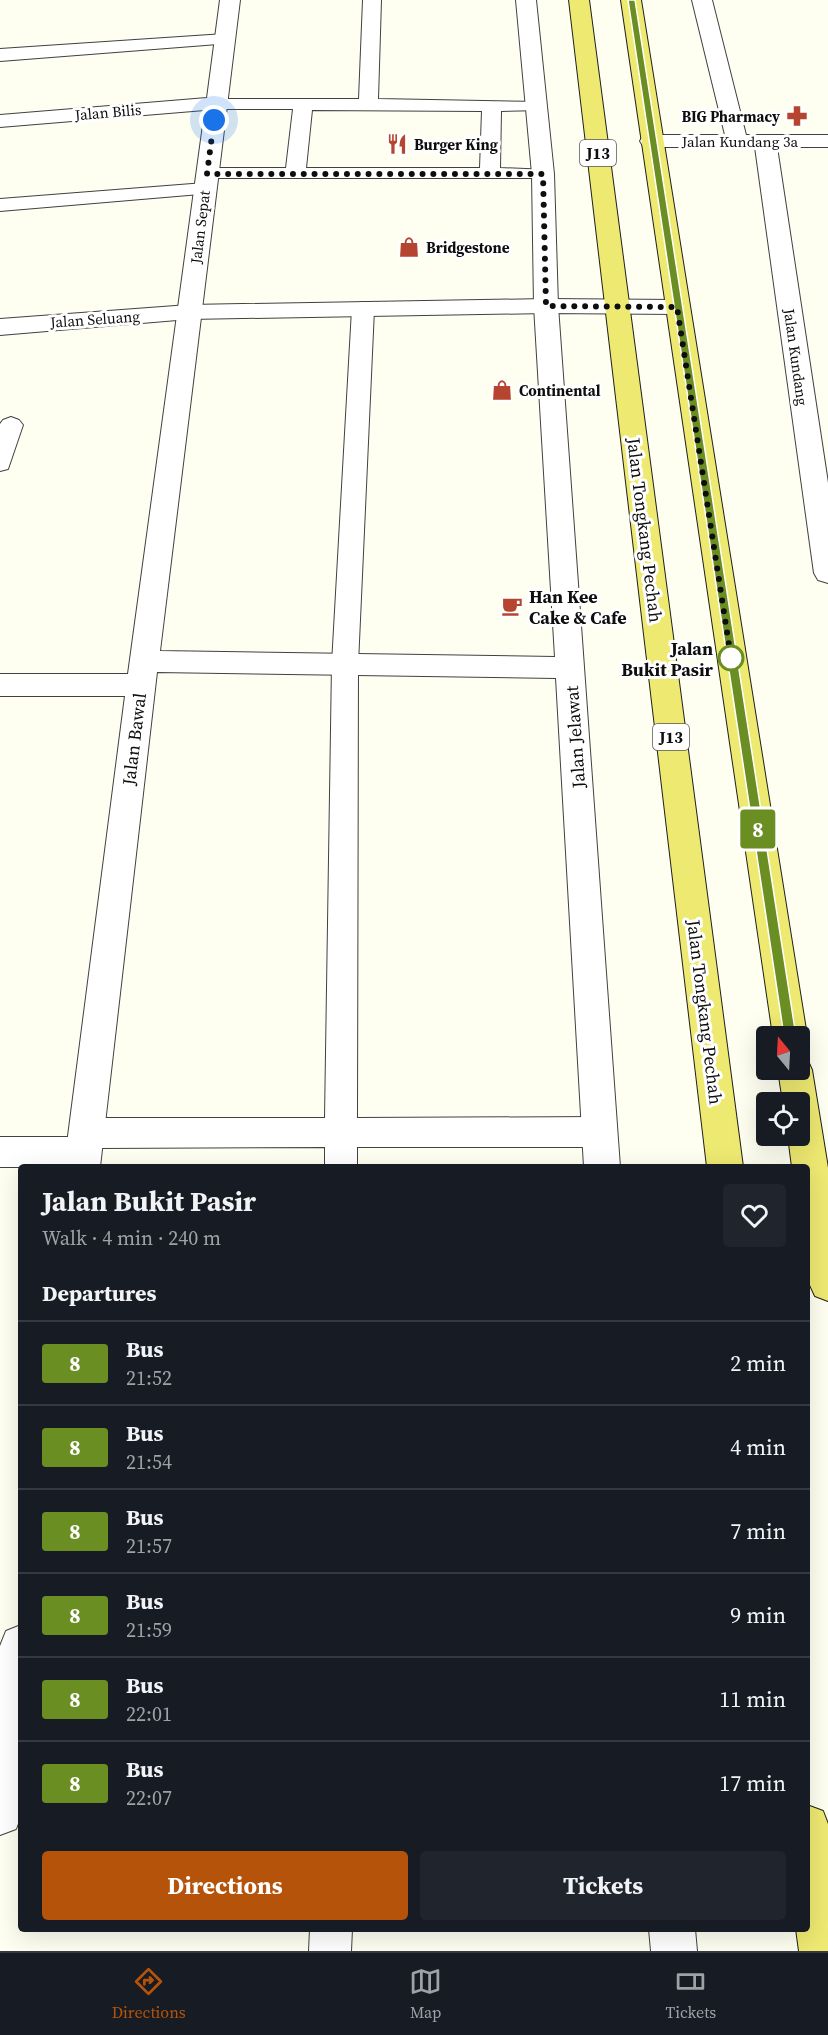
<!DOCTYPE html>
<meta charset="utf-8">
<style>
:root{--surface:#171b24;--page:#20242c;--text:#f1f3f6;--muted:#9ea1a6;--line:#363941;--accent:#b45309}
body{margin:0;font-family:"Source Serif 4",serif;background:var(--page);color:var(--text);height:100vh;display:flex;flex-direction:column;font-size:22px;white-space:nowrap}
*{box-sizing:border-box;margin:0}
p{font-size:20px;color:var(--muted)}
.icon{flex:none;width:33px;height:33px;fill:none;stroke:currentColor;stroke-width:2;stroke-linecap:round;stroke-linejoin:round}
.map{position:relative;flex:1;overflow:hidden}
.sheet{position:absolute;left:18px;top:1164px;width:792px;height:768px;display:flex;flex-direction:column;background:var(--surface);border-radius:6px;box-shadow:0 6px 24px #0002}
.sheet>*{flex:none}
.badge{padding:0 12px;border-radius:4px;font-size:21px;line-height:39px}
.needle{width:39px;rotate:342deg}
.controls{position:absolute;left:756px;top:1026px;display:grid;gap:12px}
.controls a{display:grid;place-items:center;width:54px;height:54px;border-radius:6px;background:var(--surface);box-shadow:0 6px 24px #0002;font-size:30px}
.you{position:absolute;width:30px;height:30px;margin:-15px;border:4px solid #fff;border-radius:50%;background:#1a73e8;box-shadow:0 0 0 9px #1a73e833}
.map>.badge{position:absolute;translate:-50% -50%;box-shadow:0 0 0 3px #fff}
h2{padding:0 24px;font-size:22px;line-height:54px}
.round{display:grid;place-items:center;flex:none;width:63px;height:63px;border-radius:6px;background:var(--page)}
.headline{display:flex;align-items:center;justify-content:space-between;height:102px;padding:0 24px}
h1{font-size:28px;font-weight:700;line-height:45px}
.button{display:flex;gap:12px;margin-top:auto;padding:12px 24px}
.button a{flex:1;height:69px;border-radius:6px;background:var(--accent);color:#fff;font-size:24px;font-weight:700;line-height:69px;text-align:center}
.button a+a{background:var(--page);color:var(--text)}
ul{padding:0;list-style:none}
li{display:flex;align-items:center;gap:18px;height:84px;padding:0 24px;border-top:2px solid var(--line)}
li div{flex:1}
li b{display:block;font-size:22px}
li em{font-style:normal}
li .badge{min-width:66px;font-weight:700;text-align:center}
.menu{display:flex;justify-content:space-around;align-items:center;height:84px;border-top:2px solid var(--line);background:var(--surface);font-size:16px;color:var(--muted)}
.menu a{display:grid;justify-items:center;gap:3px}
.menu .active{color:var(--accent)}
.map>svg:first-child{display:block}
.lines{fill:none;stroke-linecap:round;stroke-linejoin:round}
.service-casing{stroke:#414141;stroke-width:2}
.minor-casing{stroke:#414141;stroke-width:2}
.tertiary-casing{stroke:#414141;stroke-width:2}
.primary-casing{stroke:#1f1f1f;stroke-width:2}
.service{fill:#fff;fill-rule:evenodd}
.minor{fill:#fff;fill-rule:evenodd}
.tertiary{fill:#fff;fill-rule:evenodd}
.primary{fill:#eee971;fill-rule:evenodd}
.line{fill:#6b8e23;stroke:#fff;stroke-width:1.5}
.walk{stroke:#0e0e0e;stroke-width:6;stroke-dasharray:0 10.8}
.stop-dot{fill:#fff;stroke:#6b8e23;stroke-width:3}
.labels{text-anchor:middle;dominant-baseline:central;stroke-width:6;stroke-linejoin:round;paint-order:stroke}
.far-street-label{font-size:15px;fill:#0e0e0e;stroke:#fff}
.far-poi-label{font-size:15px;font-weight:bold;fill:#0e0e0e;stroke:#fff;text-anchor:start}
.shield{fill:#fff;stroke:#565656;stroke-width:1.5}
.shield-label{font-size:16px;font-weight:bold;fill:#0e0e0e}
.street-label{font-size:18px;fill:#0e0e0e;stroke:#fff}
.poi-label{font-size:18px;font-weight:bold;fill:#0e0e0e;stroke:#fff;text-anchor:start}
.stop-label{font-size:18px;font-weight:bold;fill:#0e0e0e;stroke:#fff;text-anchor:end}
</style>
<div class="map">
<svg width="828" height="1951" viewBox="0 0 828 1951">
<rect width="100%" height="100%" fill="#fefef1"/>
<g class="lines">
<g class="service-casing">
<path id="service" d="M363,0H381L378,99L542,102L545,106L542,110L501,111L500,168L550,170L553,174L550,178H200L197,174L200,170L207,168H286L293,109H217L210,107L207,103L210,99H359ZM312,110L482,111L480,168H306Z
M225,34L231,35L234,39L231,43L0,61V49Z
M205,183L212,185L215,189L212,193L0,211V199Z
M363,302L371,304L374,309L358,664L357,1118L599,1117L610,1122L615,1132L610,1142L599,1147H357V1167H325V1147L98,1148L100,1152L95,1162L84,1167H0V1137H72L70,1133L75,1123L86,1118H325L332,664L352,309L355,304Z
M11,417L19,420L23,425L8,469L0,471V424L3,420Z
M310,1929H352L351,1951H309Z"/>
</g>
<g class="minor-casing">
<path id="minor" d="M220,0H240L160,651L555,657L534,306L532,174L516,0H536L554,174L558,306L620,1167H584L556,678L157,672L100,1167H64L125,696H0V674H128L205,110L0,127V115L207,98Z
M692,0H712L746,135H828V147H777L828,483V583L818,580L814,573L755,147H651L643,146L640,141L643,136L651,135H725Z
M21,1625V1816L16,1829L0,1835V1646L6,1631Z
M649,1929H695L697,1951H651Z"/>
</g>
<g class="tertiary-casing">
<path id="tertiary" d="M546,299L677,300L685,302L689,307L685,312L677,314L546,313L189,319L0,335V319L189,305Z"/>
</g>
<g class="primary-casing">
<path id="primary" d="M569,0H589L743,1167H707Z
M621,0H641L807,1036L800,1047V1036H773Z
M800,1056L807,1059L812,1070L828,1168V1301L815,1296L809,1283L807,1267V1167H792L788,1136H800V1102H783L778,1070H800Z
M807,1805L823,1811L828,1824V1951H799L796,1929H807Z"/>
</g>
<use href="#service" class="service"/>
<use href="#minor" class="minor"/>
<use href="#tertiary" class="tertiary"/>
<use href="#primary" class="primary"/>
</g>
<path class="line" d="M628,0H635L796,1036L790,1042L784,1036Z"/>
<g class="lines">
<path class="walk" d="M214,120L207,174H543L546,306L677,307L731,658"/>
</g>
<defs>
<g id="pharmacy-bare" transform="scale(1.62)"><path d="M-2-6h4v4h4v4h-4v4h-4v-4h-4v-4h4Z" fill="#b54430" stroke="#fff" stroke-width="2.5" paint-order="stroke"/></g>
<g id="restaurant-bare" transform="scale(1.62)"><path d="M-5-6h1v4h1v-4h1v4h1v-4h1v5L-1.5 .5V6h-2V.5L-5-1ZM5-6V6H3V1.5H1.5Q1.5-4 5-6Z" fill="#b54430" stroke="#fff" stroke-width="2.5" paint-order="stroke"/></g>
<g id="shop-bare" transform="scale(1.62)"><path d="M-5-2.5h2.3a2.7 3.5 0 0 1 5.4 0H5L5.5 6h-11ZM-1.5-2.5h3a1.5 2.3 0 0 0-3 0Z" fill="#b54430" stroke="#fff" stroke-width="2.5" paint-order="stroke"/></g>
<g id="cafe-bare" transform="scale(1.62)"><path d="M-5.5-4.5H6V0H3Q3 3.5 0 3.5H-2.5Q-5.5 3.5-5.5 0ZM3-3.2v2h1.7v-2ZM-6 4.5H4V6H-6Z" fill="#b54430" stroke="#fff" stroke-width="2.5" paint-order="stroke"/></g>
</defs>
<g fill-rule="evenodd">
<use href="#pharmacy-bare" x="797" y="116"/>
<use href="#restaurant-bare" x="397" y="144"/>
<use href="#shop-bare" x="409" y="247"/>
<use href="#shop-bare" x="502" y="390"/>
<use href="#cafe-bare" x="512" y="606"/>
</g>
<circle class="stop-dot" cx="731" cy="658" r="12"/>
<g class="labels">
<g class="far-street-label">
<text transform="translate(108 112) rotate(-5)">Jalan Bilis</text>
<text x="740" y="141">Jalan Kundang 3a</text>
<text transform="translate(200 227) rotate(-83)">Jalan Sepat</text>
<text transform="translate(95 319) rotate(-4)">Jalan Seluang</text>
<text transform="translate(796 357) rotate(82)">Jalan Kundang</text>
</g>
<g class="far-poi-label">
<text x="780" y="116" text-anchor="end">BIG Pharmacy</text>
<text x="414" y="144">Burger King</text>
<text x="426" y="247">Bridgestone</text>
<text x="519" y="390">Continental</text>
</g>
<g class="shield">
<rect x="580" y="140" width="36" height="26" rx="4.5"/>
<rect x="653" y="724" width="36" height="26" rx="4.5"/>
</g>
<g class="shield-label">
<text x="598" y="153">J13</text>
<text x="671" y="737">J13</text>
</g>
<g class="street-label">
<text transform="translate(645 530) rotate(83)">Jalan Tongkang Pechah</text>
<text transform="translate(575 737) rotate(-94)">Jalan Jelawat</text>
<text transform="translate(134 739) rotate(-83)">Jalan Bawal</text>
<text transform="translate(705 1012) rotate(83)">Jalan Tongkang Pechah</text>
</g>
<g class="poi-label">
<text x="529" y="596">Han Kee<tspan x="529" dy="21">Cake &amp; Cafe</tspan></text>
</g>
<g class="stop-label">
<text x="713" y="648">Jalan<tspan x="713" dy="21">Bukit Pasir</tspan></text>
</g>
</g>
</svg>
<div class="controls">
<a><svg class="needle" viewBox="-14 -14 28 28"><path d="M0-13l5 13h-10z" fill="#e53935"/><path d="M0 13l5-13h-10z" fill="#9ea1a6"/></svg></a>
<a><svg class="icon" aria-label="locate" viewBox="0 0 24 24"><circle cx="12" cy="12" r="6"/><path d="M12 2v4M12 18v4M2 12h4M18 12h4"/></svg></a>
</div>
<div class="you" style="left:214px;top:120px"></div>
<b class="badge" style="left:758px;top:829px;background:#6b8e23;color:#fff">8</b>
<section class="sheet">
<div class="headline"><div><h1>Jalan Bukit Pasir</h1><p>Walk · 4 min · 240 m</p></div><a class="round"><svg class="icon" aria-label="heart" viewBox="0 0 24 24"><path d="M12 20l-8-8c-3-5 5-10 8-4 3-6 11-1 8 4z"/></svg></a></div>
<h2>Departures</h2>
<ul>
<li><span class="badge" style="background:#6b8e23;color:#fff">8</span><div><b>Bus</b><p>21:52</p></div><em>2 min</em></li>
<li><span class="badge" style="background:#6b8e23;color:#fff">8</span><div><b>Bus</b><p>21:54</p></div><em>4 min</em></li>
<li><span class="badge" style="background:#6b8e23;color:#fff">8</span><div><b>Bus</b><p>21:57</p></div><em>7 min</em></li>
<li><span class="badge" style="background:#6b8e23;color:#fff">8</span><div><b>Bus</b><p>21:59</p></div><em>9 min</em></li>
<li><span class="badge" style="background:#6b8e23;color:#fff">8</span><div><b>Bus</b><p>22:01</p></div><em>11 min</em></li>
<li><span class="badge" style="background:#6b8e23;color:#fff">8</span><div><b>Bus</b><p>22:07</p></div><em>17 min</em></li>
</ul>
<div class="button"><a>Directions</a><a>Tickets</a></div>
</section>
</div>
<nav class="menu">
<a class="active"><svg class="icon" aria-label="directions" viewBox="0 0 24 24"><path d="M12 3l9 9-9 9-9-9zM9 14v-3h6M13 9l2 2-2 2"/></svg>Directions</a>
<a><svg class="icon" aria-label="map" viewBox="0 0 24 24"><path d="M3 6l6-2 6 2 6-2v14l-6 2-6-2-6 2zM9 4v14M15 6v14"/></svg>Map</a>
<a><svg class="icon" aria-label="tickets" viewBox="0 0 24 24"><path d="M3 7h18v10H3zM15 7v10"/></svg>Tickets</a>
</nav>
